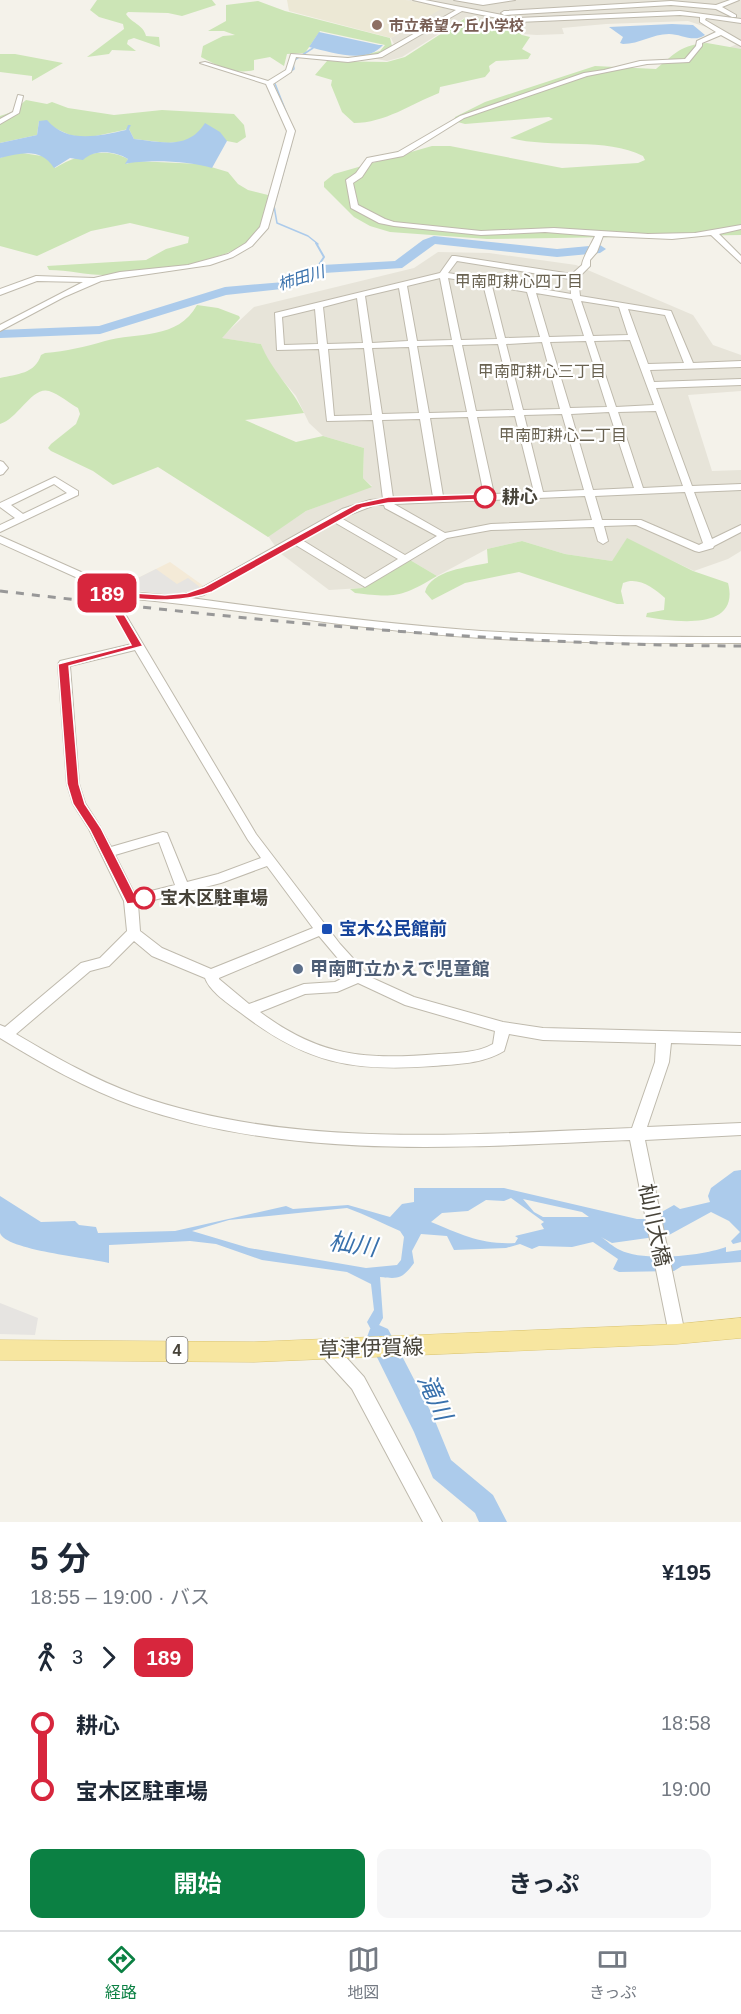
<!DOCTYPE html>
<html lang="ja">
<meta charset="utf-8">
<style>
:root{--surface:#fff;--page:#f6f6f7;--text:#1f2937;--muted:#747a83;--line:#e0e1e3;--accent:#0b8043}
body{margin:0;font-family:Arial,"Noto Sans JP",sans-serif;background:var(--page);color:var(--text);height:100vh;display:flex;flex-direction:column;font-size:22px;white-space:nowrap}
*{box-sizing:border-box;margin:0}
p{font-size:20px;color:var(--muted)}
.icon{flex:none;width:33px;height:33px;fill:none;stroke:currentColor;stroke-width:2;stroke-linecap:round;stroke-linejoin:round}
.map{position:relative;height:1522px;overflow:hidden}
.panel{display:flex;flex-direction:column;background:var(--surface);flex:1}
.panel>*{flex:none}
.badge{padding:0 12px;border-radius:9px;font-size:21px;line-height:39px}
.map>.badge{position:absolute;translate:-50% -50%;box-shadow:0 0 0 3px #fff}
.legs{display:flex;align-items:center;gap:9px;height:66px;padding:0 30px;font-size:20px}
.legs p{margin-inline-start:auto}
.head{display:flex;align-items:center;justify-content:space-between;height:102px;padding:0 30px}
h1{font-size:33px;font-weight:700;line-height:45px}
.button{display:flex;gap:12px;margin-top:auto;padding:12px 30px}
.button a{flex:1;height:69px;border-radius:12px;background:var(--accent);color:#fff;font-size:24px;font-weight:700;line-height:69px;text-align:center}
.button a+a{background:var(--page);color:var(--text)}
ul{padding:0 30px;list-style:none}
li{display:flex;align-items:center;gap:21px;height:66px;font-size:22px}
li i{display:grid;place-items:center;width:9px;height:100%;margin:0 8px;background:currentColor}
li i::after{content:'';width:15px;height:15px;margin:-8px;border:4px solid;border-radius:50%;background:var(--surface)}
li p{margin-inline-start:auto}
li:first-child i{background:linear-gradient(#0000 50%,currentColor 0)}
li:last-child i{background:linear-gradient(currentColor 50%,#0000 0)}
.dock{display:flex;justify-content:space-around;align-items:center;height:84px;border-top:2px solid var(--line);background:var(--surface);font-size:16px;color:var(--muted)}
.dock a{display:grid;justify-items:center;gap:3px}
.dock .active{color:var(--accent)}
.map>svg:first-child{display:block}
.residential{fill:#e7e4d9}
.commercial{fill:#f4ead7}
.education{fill:#ece8d5}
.green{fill:#cce5b6}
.parking{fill:#e6e4e1}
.water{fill:#accbeb;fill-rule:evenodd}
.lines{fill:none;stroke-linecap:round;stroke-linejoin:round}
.stream-far1{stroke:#accbeb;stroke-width:1.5}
.stream{stroke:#accbeb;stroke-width:2}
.river{fill:#accbeb;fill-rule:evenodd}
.minor-casing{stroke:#bfbaad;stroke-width:2}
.major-casing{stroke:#dbc571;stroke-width:1}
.minor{fill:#fff;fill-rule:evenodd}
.major{fill:#f7e6a0;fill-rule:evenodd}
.rail{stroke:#989898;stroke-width:3;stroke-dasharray:8 8;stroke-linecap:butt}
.line-1{fill:#d7263d;stroke:#fff;stroke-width:1.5}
.education-dot{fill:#8d6e63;stroke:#fff;stroke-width:2}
.stop-1-dot{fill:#fff;stroke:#d7263d;stroke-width:3}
.transit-dot{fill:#1a4fb4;stroke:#fff;stroke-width:2}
.service-dot{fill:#5c6f8a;stroke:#fff;stroke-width:2}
.labels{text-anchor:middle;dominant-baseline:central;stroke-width:4.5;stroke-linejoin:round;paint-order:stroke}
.far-education-label{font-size:15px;font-weight:bold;fill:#785e54;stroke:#fff;text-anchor:start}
.far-water-label{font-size:16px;font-style:italic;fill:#3971ac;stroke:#fff}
.far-neighbourhood-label{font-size:16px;fill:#696251;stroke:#fff}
.shield{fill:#fff;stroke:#7e7b74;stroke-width:1.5}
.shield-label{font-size:16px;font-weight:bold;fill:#474339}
.stop-label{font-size:18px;font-weight:bold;fill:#474339;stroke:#fff;text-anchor:start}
.transit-label{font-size:18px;font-weight:bold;fill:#164399;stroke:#fff;text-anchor:start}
.service-label{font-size:18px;font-weight:bold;fill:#4e5e75;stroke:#fff;text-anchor:start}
.near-street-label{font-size:21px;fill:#474339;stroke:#fff}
.near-water-label{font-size:24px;font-style:italic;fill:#3971ac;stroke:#fff}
</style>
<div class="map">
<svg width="741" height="1522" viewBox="0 0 741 1522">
<rect width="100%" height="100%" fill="#f4f2ea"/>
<path class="residential" d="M406,0H741V59L721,51L737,44L709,28L688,21L606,24L562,28L564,34L537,35L522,34L516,27L466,17L402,57L387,61L367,57L395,46L391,38L442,8Z
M438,252L489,253L576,265L693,315L713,345L741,355V391L688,395L712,471L741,470V551L728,559L694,571L627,539L612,561L565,554L522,541L487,549L437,576L410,560L362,588L329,590L280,553L268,536L306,511L372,486L363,478L364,448L323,436L309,423L296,396L268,363L261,344L221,338L254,307L414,268Z"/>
<path class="commercial" d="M170,562L205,587L172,595L118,588Z"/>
<path class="education" d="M287,0H406L443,8L391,38L289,11Z"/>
<path class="green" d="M97,0H212L216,5L182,16L168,13L128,12L126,14C131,23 143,24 146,36L159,37L160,47L134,38L128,40L127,44L136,51L112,50L109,54L87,57L124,29L123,24L99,17L90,10Z
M258,1L285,11L390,38L392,46C380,55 366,57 351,58L380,51L385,45L320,31L305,53L287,54L284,66L270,57L254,60V70C235,75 218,66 201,57L203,46L223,36L235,35L224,31H208L226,21V5Z
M467,17L508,25L522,35L530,37L522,49L531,54L528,59L496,61L489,66L490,71L485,77L440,87L439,93C411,104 385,123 354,123L342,112L331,85L332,80L315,75L327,61L387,62L405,57Z
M707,43L741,49V235L487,239L390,232L370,226L354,217L324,187V182L334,174L432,146H450L562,168L638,163L645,160L643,156C606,137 552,149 510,138L553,119L549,117L465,124L454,121L455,117L485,102L595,66L656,69C676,53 680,45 707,43Z
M0,54H15L63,63L32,81V76L0,72Z
M26,100L47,104L52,102L68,108L114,115L162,110L234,114L244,125L246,137L237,143L197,135L187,141L168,143L134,139L129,129L86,138L70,135L39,121L37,135L0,143V116L12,112Z
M16,152L48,157L55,168C76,155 105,146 128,159L126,164L135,161L201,164L228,172L238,184L248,190L268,195C267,208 265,224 257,234C235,262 140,275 104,275C86,275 68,270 49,270L47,266L146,260L166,249L188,243L189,237L130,223L91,231L37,256L0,246V158Z
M197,305L218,308L239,316L240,318L222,338L261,344C271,370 292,388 304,413L245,420L296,442L323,436L364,448L363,478L372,487L306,511L268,537L158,467L113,485L93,471L51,451L48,448L51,444L76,424L80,414L78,408C69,403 59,394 49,391C32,386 18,419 0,424V378C17,374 35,374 41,355L45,353C67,351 84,347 105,341C137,332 178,340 197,305Z
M627,538L693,571L728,583C741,633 671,621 646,617L647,613L664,610L665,598C654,588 638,576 623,583L621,591L624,604H617L519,572L465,583L432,600L425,592C431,570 469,567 488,563L487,549L522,541L565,554L612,561Z
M410,560L437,576C402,597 395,598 355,593L350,589L362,588Z"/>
<path class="parking" d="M156,569L177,584L188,578L201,588L172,595L118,588Z
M0,1303L38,1318L35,1335L0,1334Z"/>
<path class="water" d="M672,24L693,25L705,35C694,43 681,34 669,34C652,34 640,44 623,44L620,43L623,37L609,27Z
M319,32L379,45H383C366,65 331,52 309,47Z
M47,120C67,144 99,136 126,130L128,125H131L129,129L134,139C162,142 188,150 205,123L220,132L227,141L212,168C191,161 146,159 125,164L128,159C114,151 95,149 83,160L70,158L54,168C41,147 21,153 0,158V143L37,135L39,121Z
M741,1170V1242L733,1244L731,1241L740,1232L729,1221L711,1212L669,1235L612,1243L601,1237C607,1241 613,1247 620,1250C644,1262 701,1256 726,1247V1252L741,1250V1262L682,1266L674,1271L619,1272L613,1269L618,1259L593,1242L572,1247L539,1246L532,1249L520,1244L506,1248L454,1250L447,1236L421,1234L412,1251L414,1263C402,1279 399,1279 380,1277L383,1318L378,1327L396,1361L384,1355L367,1322L374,1310L371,1284L347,1272L262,1260L216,1244L190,1241L109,1245V1263C90,1258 5,1250 0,1233C0,1223 0,1207 0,1196L41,1222L75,1221L79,1225L96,1227L98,1233L175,1231L286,1206L293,1209L348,1205L390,1217L402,1204L414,1202V1188H504L637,1219H649L674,1205L680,1209L710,1202L708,1196L711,1188L734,1171ZM511,1198L544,1222L541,1224L544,1229L515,1236L518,1238L515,1243C482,1245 460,1234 431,1222L442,1213L468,1211L486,1200L504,1201ZM523,1199L582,1212L589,1217H543L534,1212ZM347,1208C366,1215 384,1224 400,1231L404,1237L401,1260L397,1265L366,1268L249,1248L192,1231L229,1220Z"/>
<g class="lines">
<path class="stream-far1" d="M285,76L294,69L293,61L313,48
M274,81L290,122
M291,145L274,206L277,223L308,236L318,244"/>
<path class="stream" d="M315,271L324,257L316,243"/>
<path class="river" d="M434,236L557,249L600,245L606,249L600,253L557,257L435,244L402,268L324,273L291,288L226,295L100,334L0,338V330L99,326L225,287L284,282L322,265L395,261L423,240Z
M379,1325L388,1329L433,1416L451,1460L493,1495L507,1522H479L475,1513L433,1478L414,1432L367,1337L370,1329Z"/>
<g class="minor-casing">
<path id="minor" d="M413,0H425L518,18L680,11L741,19V23L706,18L705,20L741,41V46L721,35L702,43V46L689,62L647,64L587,76L464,118L403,156L372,162L362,177L353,183L358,205L385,219L394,222L481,231L554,228L648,234L695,233L741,225V229L719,234L741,256V263L711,235L672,239L603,236L597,252L590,260V266L578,278L580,296L671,311L693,363L741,361V367L650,370L654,382L741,379V385L656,388L692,486L741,484V490L694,492L712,539L741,525V532L714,546L713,548L699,552L695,551L636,525L604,526L608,541L603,544L598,541L594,527L491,530L447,538L365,587L294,544L204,595L191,598C287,611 384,624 481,631C568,636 654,637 741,637V643C654,643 568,643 481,638C359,630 237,608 115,597L256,834L340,944L370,977L414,997L503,1022L543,1028L741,1033V1045L671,1043L669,1062L647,1127L741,1123V1135L645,1140L685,1334L683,1339L677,1342L671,1339L669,1334L630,1140C465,1147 292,1161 134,1106C86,1089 43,1064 0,1038V1025L5,1027L81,963L100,958L127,931L124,901L89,829L73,804L67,784L58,664L60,661L132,644L103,595L91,584L0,543V536L99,580L110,590L174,596L196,591L342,509L370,500L383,499L373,420L327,421L319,349L277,350L275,313L440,273L452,256H455L572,274L582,265C582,259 592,243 595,236L545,232L481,235L394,226L379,223L351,208L346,180L356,173L367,158L398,152L460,116L584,73L604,70L640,61L685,59L696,46L697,41L716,32L700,22V17L680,15L518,22L462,11L382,57L348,62L296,57L291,72L273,84L295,131L268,228L252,246L233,257L210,265L101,281L64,297L0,331V325L83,282L37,281L0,295V289L36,276L94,278L120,272L188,265L228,254L246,243L260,227L287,131L266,84L200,63L205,62L268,81L286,70L291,54L348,58L378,54L456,10ZM457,261L570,279L571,294L448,273ZM440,278L452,340L417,341L407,286ZM448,278L483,284L497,339L461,340ZM492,286L527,292L540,337L505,338ZM399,288L408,341L372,343L365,296ZM536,293L572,299L584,336L549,337ZM357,298L363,343L327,344L323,307ZM581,301L619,307L628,335L593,336ZM315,309L318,344L284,345L282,317ZM628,309L665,315L684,363L648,364ZM630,340L654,405L616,407L594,341ZM586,341L607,407L570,408L550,342ZM542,342L560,409L523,410L506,344ZM498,344L514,410L476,411L462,345ZM453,345L467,412L429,413L417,346ZM409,347L419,413L382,414L372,348ZM364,348L372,415L334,416L328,349ZM656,411L683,486L643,488L618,412ZM609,412L634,488L593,490L571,414ZM562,414L584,490L543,492L524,415ZM515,416L534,492L494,494L477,417ZM468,417L484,495L443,496L430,418ZM420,419L433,497L393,498L382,420ZM685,492L703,543L699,545L641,520H602L595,496ZM585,496L592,520L491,524L445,533L394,504ZM375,505H384L385,508L437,536L405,555L341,518ZM334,522L398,559L365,579L302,540ZM135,650L248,840L261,858L218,874L187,882L167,833L163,832L111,847L99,825L85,803L79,784L70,666ZM159,842L175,885L135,895L115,855ZM267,866L313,928L211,969L162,948L140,931L138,904L221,883ZM319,936L351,974L335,982L304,984L249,1004L219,979V978ZM134,941L152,956L205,978C210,992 229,1004 241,1013C306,1063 352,1072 433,1066C457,1064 483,1064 504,1051L509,1034L543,1040L656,1043L655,1062L632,1128C471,1134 292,1150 137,1095C95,1080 55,1057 16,1034L90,971L109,966ZM358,983L405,1005L495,1031L493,1044C477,1053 457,1053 439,1054C366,1060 320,1057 260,1012L305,994L337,992Z
M454,0H515L483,5Z
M730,0H739L722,7L736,15V17H732L716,9L671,5L504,15L501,13L504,11L671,1L716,5Z
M18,95L23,96L19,113L0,124V119L13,112Z
M0,461L3,462L8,468L3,474L0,475Z
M55,477L78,491V495L0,532V525L15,518L0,507V503ZM54,484L67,493L23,514L11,505Z
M327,1341L333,1343L364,1377L442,1522H423L352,1389L321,1355L319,1349L321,1343Z"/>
</g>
<g class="major-casing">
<path id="major" d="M741,1318V1338L677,1344L254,1362L0,1360V1340L254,1342L677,1324Z"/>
</g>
<use href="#minor" class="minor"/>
<use href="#major" class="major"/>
<path class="rail" d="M0,591C247,620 492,645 741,646"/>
</g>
<path class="line-1" d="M485,494L490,497L489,499L388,503L362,508L212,592C178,604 149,600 114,597L143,646L69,666L79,784L85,804L101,828L135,895L144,893L151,898L144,902L127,904L90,830L73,804L67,784L58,664L131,645L102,593L103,591L165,595L187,593L204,587L356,504L388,497Z"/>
<circle class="education-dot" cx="377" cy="25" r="6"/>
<g class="stop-1-dot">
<circle cx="485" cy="497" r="10"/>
<circle cx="144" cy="898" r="10"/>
</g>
<rect class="transit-dot" x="321" y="923" width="12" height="12" rx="3"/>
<circle class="service-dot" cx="298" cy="969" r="6"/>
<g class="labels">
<g class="far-education-label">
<text x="389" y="25">市立希望ヶ丘小学校</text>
</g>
<g class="far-water-label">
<text transform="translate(301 278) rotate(-17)">柿田川</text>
</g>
<g class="far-neighbourhood-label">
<text x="519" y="281">甲南町耕心四丁目</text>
<text x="542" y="371">甲南町耕心三丁目</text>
<text x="563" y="435">甲南町耕心二丁目</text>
</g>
<rect class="shield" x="166.5" y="1337" width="21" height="26" rx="4.5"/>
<g class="shield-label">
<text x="177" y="1350">4</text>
</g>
<g class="stop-label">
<text x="502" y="497">耕心</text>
<text x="160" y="898">宝木区駐車場</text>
</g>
<g class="transit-label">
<text x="339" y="929">宝木公民館前</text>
</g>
<g class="service-label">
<text x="310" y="969">甲南町立かえで児童館</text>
</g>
<g class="near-street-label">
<text transform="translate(655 1225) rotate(78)">杣川大橋</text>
<text transform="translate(371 1348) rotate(-2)">草津伊賀線</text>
</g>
<g class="near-water-label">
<text transform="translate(353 1244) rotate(8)">杣川</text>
<text transform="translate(435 1397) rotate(65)">滝川</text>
</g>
</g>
</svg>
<b class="badge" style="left:107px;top:593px;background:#d7263d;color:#fff">189</b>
</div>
<section class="panel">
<div class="head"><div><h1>5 分</h1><p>18:55 – 19:00 · バス</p></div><b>¥195</b></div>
<div class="legs"><svg class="icon" aria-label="walk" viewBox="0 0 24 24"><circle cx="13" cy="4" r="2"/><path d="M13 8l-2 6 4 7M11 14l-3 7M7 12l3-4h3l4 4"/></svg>3<svg class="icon" aria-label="forward" viewBox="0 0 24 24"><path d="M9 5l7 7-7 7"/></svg><b class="badge" style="background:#d7263d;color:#fff">189</b></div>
<ul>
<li><i style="color:#d7263d"></i><b>耕心</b><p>18:58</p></li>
<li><i style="color:#d7263d"></i><b>宝木区駐車場</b><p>19:00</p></li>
</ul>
<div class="button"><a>開始</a><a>きっぷ</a></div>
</section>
<nav class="dock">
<a class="active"><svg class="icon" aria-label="directions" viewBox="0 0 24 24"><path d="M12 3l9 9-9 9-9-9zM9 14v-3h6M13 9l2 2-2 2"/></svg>経路</a>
<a><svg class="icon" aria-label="map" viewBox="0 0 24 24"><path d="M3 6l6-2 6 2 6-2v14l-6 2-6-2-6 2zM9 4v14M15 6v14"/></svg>地図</a>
<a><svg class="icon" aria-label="tickets" viewBox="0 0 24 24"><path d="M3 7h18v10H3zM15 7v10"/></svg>きっぷ</a>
</nav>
